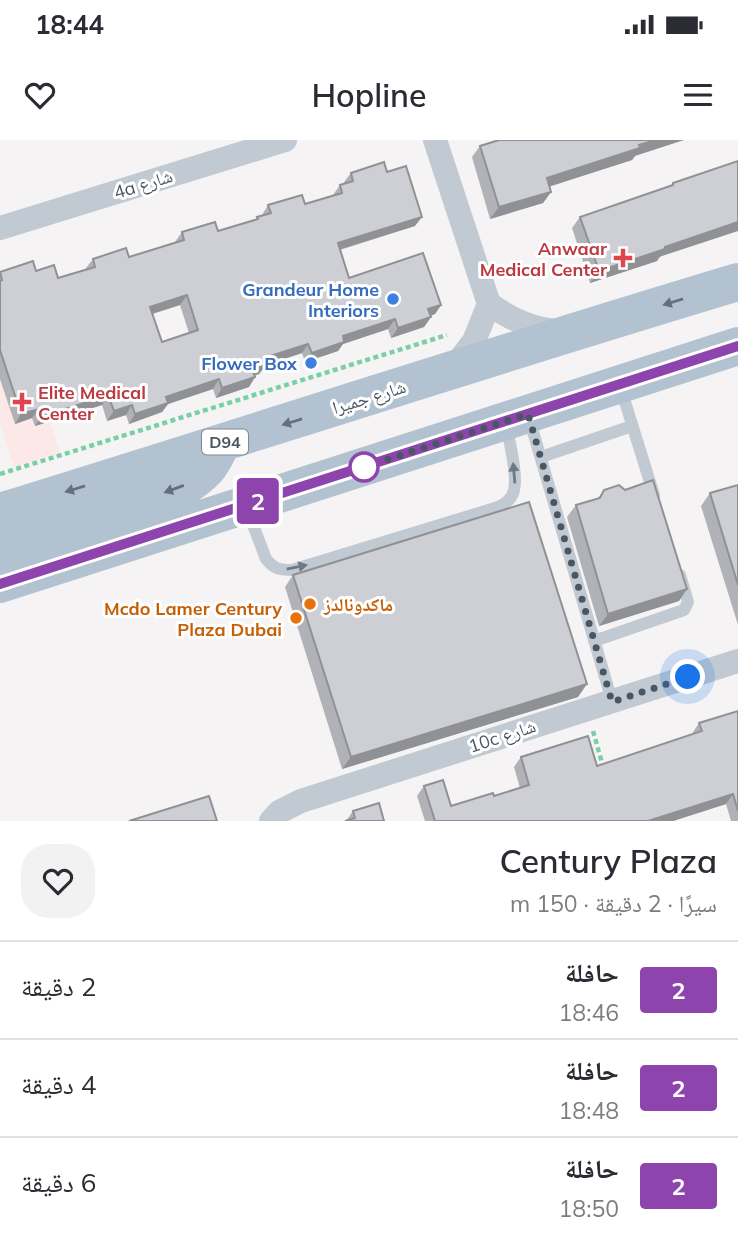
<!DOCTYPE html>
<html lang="ar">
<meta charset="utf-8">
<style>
:root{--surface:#fff;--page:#f2f2f3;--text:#2b2b33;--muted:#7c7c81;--line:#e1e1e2}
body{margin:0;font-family:Mulish,"Noto Naskh Arabic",sans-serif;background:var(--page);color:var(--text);direction:rtl;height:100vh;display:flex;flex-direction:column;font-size:26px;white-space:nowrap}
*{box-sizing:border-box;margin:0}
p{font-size:23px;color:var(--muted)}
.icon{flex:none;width:38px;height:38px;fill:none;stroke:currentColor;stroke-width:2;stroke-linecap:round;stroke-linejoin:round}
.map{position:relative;height:681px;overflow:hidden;direction:ltr}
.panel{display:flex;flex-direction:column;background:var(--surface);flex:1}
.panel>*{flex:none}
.badge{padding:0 14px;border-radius:5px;font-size:24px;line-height:46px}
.you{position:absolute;width:35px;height:35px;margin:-18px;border:5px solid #fff;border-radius:50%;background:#1a73e8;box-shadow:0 0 0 10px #1a73e833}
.map>.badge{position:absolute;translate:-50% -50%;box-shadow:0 0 0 4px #fff}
.round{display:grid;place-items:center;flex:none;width:74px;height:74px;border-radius:28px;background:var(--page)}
.summary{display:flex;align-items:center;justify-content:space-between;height:119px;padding:0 21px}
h1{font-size:33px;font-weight:600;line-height:52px}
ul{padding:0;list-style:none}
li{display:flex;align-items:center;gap:21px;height:98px;padding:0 21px;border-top:2px solid var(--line)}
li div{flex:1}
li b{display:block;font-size:26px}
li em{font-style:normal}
li .badge{min-width:77px;font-weight:700;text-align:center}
.status{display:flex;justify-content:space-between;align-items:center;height:49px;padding:0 35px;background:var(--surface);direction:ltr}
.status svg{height:19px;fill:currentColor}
header{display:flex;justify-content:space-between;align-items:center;height:91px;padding:0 21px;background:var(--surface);font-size:32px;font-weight:600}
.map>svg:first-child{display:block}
.medical{fill:#fce8e6}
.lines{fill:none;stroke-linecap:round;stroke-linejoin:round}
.path{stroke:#7ad0a6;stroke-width:4.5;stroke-dasharray:5 3.5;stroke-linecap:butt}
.service{stroke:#c1cad2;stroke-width:12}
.minor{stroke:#c1cad2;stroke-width:24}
.primary{stroke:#b3c2d1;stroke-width:38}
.wall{fill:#b0b2b7;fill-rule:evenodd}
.shaded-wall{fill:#909195}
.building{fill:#cdcfd5;stroke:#909195;stroke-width:2;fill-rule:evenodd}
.oneway{fill:#64717d}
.oneway2{fill:#6e7983}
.line-casing{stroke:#fff;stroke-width:16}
.line{stroke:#8e44ad;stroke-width:10}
.walk{stroke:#4a5661;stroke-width:7;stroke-dasharray:0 12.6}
.health-dot{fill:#e0444e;stroke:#fff;stroke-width:2.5}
.shop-dot{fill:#3f7fe0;stroke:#fff;stroke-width:2.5}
.stop-dot{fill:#fff;stroke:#8e44ad;stroke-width:3.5}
.food-dot{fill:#e8710a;stroke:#fff;stroke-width:2.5}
.labels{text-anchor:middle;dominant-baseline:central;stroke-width:6;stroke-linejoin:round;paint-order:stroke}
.shield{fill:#fff;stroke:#808990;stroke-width:2}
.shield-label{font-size:16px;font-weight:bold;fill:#4a5661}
.street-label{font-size:18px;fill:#4a5661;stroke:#fff}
.health-label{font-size:18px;font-weight:bold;fill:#be3a42;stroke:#fff;text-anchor:end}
.shop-label{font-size:18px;font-weight:bold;fill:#366cbe;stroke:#fff;text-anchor:end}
.food-label{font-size:18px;font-weight:bold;fill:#c56008;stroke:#fff;text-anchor:start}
</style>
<div class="status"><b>18:44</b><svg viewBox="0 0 49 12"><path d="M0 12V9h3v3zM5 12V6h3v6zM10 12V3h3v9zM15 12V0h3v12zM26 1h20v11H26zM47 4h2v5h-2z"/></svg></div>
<header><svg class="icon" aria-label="menu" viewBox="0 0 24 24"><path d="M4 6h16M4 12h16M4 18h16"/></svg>Hopline<svg class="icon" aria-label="heart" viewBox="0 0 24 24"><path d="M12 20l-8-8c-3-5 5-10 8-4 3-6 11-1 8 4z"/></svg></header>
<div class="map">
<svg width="738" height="681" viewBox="0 0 738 681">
<rect width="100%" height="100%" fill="#f5f3f3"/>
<path class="medical" d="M25,206L60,313L14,327L0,284V214Z"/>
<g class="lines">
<path class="path" d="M0,334L447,195
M593,591L604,630"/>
<path class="service" d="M621,249L654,355
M529,278L612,561
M541,317L632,286
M247,369L266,419C274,429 280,430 292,430L495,368C504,365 512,360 514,350C518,335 509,300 506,284
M594,501L684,470L688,462L680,435"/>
<path class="minor" d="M435,0L489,164
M0,88L285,0
M489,164C511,179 534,191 562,191
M452,230L474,201L489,164
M271,681L279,672L301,661L738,521"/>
<path class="primary" d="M0,372C246,296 491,216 738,142
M0,406L190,343C207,331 213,323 221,304
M0,444L738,206"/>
</g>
<path class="wall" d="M480,6L635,16L632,20L549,46L551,52L543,63L490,79L472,17Z
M738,21L657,121L590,143L572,88L580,77L670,46L673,43Z
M387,32L415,86L340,110L349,138L441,165L435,174L430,176L431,177L424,187L391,198L388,189L343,204L338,211L305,222L302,213L266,225L259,234L255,236V237L249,247L216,258L213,249L168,264L162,272L129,284L126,275L107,281L102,265L35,286L32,278L15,284L0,239V132L36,131L58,138L86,129V128L93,119L129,117L175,103V102L182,92L218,91L256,80L257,77L262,76V75L268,65L305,64L333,55L340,45L345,44L344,42L351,33ZM180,165L189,193L162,202L153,174Z
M738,345V485L701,366L710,353Z
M604,350L687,449L679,461L599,486L567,377L576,365L598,358Z
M293,435L578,557L342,629L285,447Z
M738,571V681H731L726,664L673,681H425L417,656L424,646L451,666L494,656L520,648L514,627L521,617L597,626L693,594V592L699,583Z
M353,671L384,681H346Z"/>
<path class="shaded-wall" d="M656,0H684L635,16L632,20L539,50L547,38Z
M551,52L543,63L490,79L499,67Z
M422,77L415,86L331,112L338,103Z
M738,82V91L659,117L657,121L590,143L599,131L665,107Z
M187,155L180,165L144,176L150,167Z
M441,165L435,174L422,179L428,169Z
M431,177L424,187L391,198L398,188Z
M395,179L388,189L343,204L338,211L305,222L312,213L343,196Z
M308,204L302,213L266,225L259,234L246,238L252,229L264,218Z
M255,237L249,247L216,258L222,248Z
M219,239L213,249L168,264L162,272L129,284L135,274L166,257Z
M108,255L102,265L35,286L41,277Z
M132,265L126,275L107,281L114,271Z
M39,269L32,278L15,284L21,274Z
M687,449L679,461L599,486L608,474Z
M587,544L578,557L342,629L351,617Z
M733,654L726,664L673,681H648Z"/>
<path class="building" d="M499,0H656L639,5L640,8L547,38L551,52L499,67L480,6Z
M738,21V82L665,107V109L599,131L580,77L673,45V43Z
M384,22L387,32L406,26L422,77L338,103L349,138L423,113L441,165L428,169L431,177L398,188L395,179L343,196L344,202L312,213L308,204L264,218L266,225L252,229L255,237L222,248L219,239L166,257L168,263L135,274L132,265L114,271L108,255L41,277L39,269L21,274L0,210V141L2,140L0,132L33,121L36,131L54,125L58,138L95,127L93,119L126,108L129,117L184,100L182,92L215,82L218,91L258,79L257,77L271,73L268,65L302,55L305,64L342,53L340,45L353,41L351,33ZM187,155L198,190L162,202L150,167Z
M653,340L687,449L608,474L576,365L600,358L604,350L619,345L625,350Z
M738,345V445L710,353Z
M529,362L587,544L351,617L293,435Z
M738,571V671L733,654L648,681H435L424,646L443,640L451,666L493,653L494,656L529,645L521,617L588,596L597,626L702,591L699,583Z
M209,656L217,681H129Z
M379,663L384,681H345L355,678L353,671Z"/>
<defs><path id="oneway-solid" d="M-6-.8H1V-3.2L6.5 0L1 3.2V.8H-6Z" transform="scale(1.75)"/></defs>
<g class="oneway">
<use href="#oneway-solid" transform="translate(673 162) rotate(163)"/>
<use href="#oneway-solid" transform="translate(292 282) rotate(163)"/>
<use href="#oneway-solid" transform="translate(75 349) rotate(163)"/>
<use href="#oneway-solid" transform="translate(174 349) rotate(160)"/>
</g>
<g class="oneway2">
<use href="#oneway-solid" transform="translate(514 333) rotate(-95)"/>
<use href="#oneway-solid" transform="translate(297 427) rotate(-12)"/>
</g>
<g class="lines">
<g class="line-casing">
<path id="line" d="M0,444L738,206"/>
</g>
<use href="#line" class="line"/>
<path class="walk" d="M364,327L528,274L612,562L688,537"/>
</g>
<g class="health-dot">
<path d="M619.5 107.5h7v7h7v7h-7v7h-7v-7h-7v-7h7z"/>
<path d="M18.5 251.5h7v7h7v7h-7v7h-7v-7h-7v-7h7z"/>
</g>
<g class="shop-dot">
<circle cx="393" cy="159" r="7"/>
<circle cx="311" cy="223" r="7"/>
</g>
<circle class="stop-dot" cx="364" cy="327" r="14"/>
<g class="food-dot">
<circle cx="310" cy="464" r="7"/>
<circle cx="296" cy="478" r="7"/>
</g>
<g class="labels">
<rect class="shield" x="202" y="289.5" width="46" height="25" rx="5"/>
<g class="shield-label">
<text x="225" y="302">D94</text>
</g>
<g class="street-label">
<text transform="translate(143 44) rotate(-17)">4a شارع</text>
<text transform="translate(369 257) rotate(-17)">شارع جميرا</text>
<text transform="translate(502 596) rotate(-18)">10c شارع</text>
</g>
<g class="health-label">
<text x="607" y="108">Anwaar<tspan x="607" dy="21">Medical Center</tspan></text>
<text x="38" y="252" text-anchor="start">Elite Medical<tspan x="38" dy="21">Center</tspan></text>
</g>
<g class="shop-label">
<text x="379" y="149">Grandeur Home<tspan x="379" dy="21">Interiors</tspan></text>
<text x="297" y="223">Flower Box</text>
</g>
<g class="food-label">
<text x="324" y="464">ماكدونالدز</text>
<text x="282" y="468" text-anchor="end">Mcdo Lamer Century<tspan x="282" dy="21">Plaza Dubai</tspan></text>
</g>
</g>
</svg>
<div class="you" style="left:688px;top:537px"></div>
<b class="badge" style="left:258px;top:361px;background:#8e44ad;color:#fff">2</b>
</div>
<section class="panel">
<div class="summary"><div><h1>Century Plaza</h1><p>سيرًا · 2 دقيقة · 150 m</p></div><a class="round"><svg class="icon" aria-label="heart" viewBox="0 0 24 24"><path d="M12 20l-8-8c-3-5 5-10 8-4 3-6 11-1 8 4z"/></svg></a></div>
<ul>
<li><span class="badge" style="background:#8e44ad;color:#fff">2</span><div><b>حافلة</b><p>18:46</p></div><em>2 دقيقة</em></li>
<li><span class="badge" style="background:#8e44ad;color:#fff">2</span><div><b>حافلة</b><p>18:48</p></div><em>4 دقيقة</em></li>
<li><span class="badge" style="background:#8e44ad;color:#fff">2</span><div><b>حافلة</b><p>18:50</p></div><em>6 دقيقة</em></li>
</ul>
</section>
